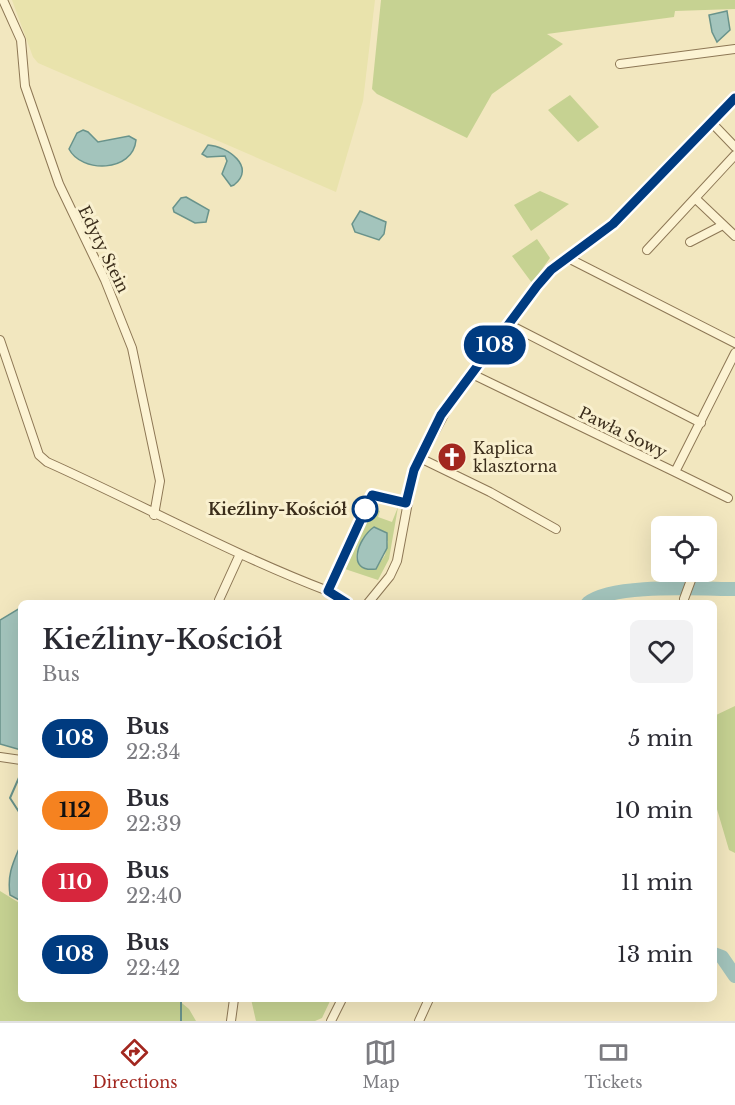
<!DOCTYPE html>
<meta charset="utf-8">
<style>
:root{--surface:#fff;--page:#f2f2f3;--text:#2b2b33;--muted:#7c7c81;--line:#e1e1e2;--accent:#a2271f}
body{margin:0;font-family:"Libre Baskerville",serif;background:var(--page);color:var(--text);height:100vh;display:flex;flex-direction:column;font-size:22px;white-space:nowrap}
*{box-sizing:border-box;margin:0}
p{font-size:20px;color:var(--muted)}
.icon{flex:none;width:33px;height:33px;fill:none;stroke:currentColor;stroke-width:2;stroke-linecap:round;stroke-linejoin:round}
.map{position:relative;flex:1;overflow:hidden}
.details{position:absolute;left:18px;top:600px;width:699px;height:402px;display:flex;flex-direction:column;background:var(--surface);border-radius:9px;box-shadow:0 6px 24px #0002}
.details>*{flex:none}
.badge{padding:0 12px;border-radius:20px;font-size:21px;line-height:39px}
.controls{position:absolute;left:651px;top:516px;display:grid;gap:12px}
.controls a{display:grid;place-items:center;width:66px;height:66px;border-radius:9px;background:var(--surface);box-shadow:0 6px 24px #0002;font-size:30px}
.map>.badge{position:absolute;translate:-50% -50%;box-shadow:0 0 0 3px #fff}
.round{display:grid;place-items:center;flex:none;width:63px;height:63px;border-radius:9px;background:var(--page)}
.headline{display:flex;align-items:center;justify-content:space-between;height:102px;padding:0 24px}
h1{font-size:28px;font-weight:600;line-height:45px}
ul{padding:0;list-style:none}
li{display:flex;align-items:center;gap:18px;height:72px;padding:0 24px}
li div{flex:1}
li b{display:block;font-size:22px}
li em{font-style:normal}
li .badge{min-width:66px;font-weight:700;text-align:center}
.tab-bar{display:flex;justify-content:space-around;align-items:center;height:84px;border-top:2px solid var(--line);background:var(--surface);font-size:16px;color:var(--muted)}
.tab-bar a{display:grid;justify-items:center;gap:3px}
.tab-bar .on{color:var(--accent)}
.map>svg:first-child{display:block}
.farmland{fill:#e9e3ac}
.green{fill:#c6d292;fill-rule:evenodd}
.water{fill:#a3c4bc;stroke:#69938b;stroke-width:1.5}
.lines{fill:none;stroke-linecap:round;stroke-linejoin:round}
.stream{stroke:#69938b;stroke-width:2}
.river{stroke:#a3c4bc;stroke-width:14}
.minor-casing{stroke:#8d7755;stroke-width:10}
.minor{stroke:#fcf3d3;stroke-width:8}
.line-casing{stroke:#fff;stroke-width:14}
.line{stroke:#003b80;stroke-width:9}
.stop-dot{fill:#fff;stroke:#003b80;stroke-width:3}
.labels{text-anchor:middle;dominant-baseline:central;stroke-width:6;stroke-linejoin:round;paint-order:stroke}
.street-label{font-size:16px;fill:#3b2d1b;stroke:#f9f0cf}
.poi-label{font-size:16px;fill:#3b2d1b;stroke:#f9f0cf;text-anchor:start}
.stop-label{font-size:16px;font-weight:bold;fill:#3b2d1b;stroke:#f9f0cf;text-anchor:end}
</style>
<div class="map">
<svg width="735" height="1021" viewBox="0 0 735 1021">
<rect width="100%" height="100%" fill="#f2e7bf"/>
<path class="farmland" d="M12,0H375L363,101L336,192L38,63L33,57Z"/>
<path class="green" d="M381,0H735V9L675,11L674,17L547,34L563,44L492,94L467,138L377,94L372,89Z
M570,95L599,127L578,142L548,110Z
M540,191L569,204L531,231L514,205Z
M537,239L550,258L532,283L512,256Z
M373,507L380,511L378,517L392,522L398,507L389,559L378,580L345,569ZM363,537L388,541L385,555L376,569C351,564 353,559 363,537Z
M735,706V853L729,850L714,799V716Z
M0,891L21,904V999H177L189,1009L196,1021H0Z
M251,999H328L330,1001L322,1018L315,1021H256Z"/>
<path class="water" d="M727,11L730,30L717,42L712,32L709,15Z
M83,130L88,132L98,142L129,136L136,140C133,173 81,173 69,149L77,133Z
M208,145C227,146 257,167 234,185L231,186L222,174L227,161L225,156L207,157L202,154Z
M186,197L209,210L206,222L195,223L174,212L173,208L181,198Z
M360,211L386,222L384,234L379,240L355,232L352,224Z
M374,527L387,533V548L376,569C345,573 358,538 374,527Z
M20,608L21,610V750L0,744V620Z
M21,844V901L10,895C7,874 13,863 21,844Z"/>
<g class="lines">
<path class="stream" d="M21,773L10,798L21,815
M181,999V1021"/>
<path class="river" d="M588,603C613,583 701,589 735,589
M714,954L722,957L735,976"/>
<g class="minor-casing">
<path id="minor" d="M3,0L21,40L25,86L59,184L105,280L132,348L160,481L154,515
M620,64L735,49
M711,122L735,147
M696,199L735,236
M690,242L723,225
M647,250L735,155
M568,258L735,343
M510,325L701,423
M0,340L39,455L47,462C141,504 231,554 328,591L347,603
M472,374L675,472L735,353
M420,458L490,492L556,529
M675,472L728,498
M328,591L372,495L406,503
M684,599L694,572
M219,600L240,554
M368,603L390,576L397,561L414,470L453,398L551,270L613,224L735,98
M0,757L21,760
M231,1021L234,999
M331,1021L342,999
M419,1021L429,999"/>
</g>
<use href="#minor" class="minor"/>
</g>
<g class="lines">
<g class="line-casing">
<path id="line" d="M347,603L328,591L372,495L406,503L414,470L441,415L537,286L551,270L613,224L735,98"/>
</g>
<use href="#line" class="line"/>
</g>
<defs>
<g id="church-disc" transform="scale(1.5)"><circle r="9.5" fill="#a2271f" stroke="#f9f0cf"/><path d="M-1.2-6h2.4v3.5h3.3v2.4h-3.3V6h-2.4V-.1h-3.3v-2.4h3.3Z" fill="#fff"/></g>
</defs>
<g fill-rule="evenodd">
<use href="#church-disc" x="452" y="457"/>
</g>
<circle class="stop-dot" cx="365" cy="509" r="12"/>
<g class="labels">
<g class="street-label">
<text transform="translate(104 249) rotate(64)">Edyty Stein</text>
<text transform="translate(623 432) rotate(26)">Pawła Sowy</text>
</g>
<g class="poi-label">
<text x="473" y="448">Kaplica<tspan x="473" dy="18">klasztorna</tspan></text>
</g>
<g class="stop-label">
<text x="347" y="509">Kieźliny-Kościół</text>
</g>
</g>
</svg>
<div class="controls">
<a><svg class="icon" aria-label="locate" viewBox="0 0 24 24"><circle cx="12" cy="12" r="6"/><path d="M12 2v4M12 18v4M2 12h4M18 12h4"/></svg></a>
</div>
<b class="badge" style="left:495px;top:345px;background:#003b80;color:#fff">108</b>
<section class="details">
<div class="headline"><div><h1>Kieźliny-Kościół</h1><p>Bus</p></div><a class="round"><svg class="icon" aria-label="heart" viewBox="0 0 24 24"><path d="M12 20l-8-8c-3-5 5-10 8-4 3-6 11-1 8 4z"/></svg></a></div>
<ul>
<li><span class="badge" style="background:#003b80;color:#fff">108</span><div><b>Bus</b><p>22:34</p></div><em>5 min</em></li>
<li><span class="badge" style="background:#f58220;color:#111">112</span><div><b>Bus</b><p>22:39</p></div><em>10 min</em></li>
<li><span class="badge" style="background:#d7263d;color:#fff">110</span><div><b>Bus</b><p>22:40</p></div><em>11 min</em></li>
<li><span class="badge" style="background:#003b80;color:#fff">108</span><div><b>Bus</b><p>22:42</p></div><em>13 min</em></li>
</ul>
</section>
</div>
<nav class="tab-bar">
<a class="on"><svg class="icon" aria-label="directions" viewBox="0 0 24 24"><path d="M12 3l9 9-9 9-9-9zM9 14v-3h6M13 9l2 2-2 2"/></svg>Directions</a>
<a><svg class="icon" aria-label="map" viewBox="0 0 24 24"><path d="M3 6l6-2 6 2 6-2v14l-6 2-6-2-6 2zM9 4v14M15 6v14"/></svg>Map</a>
<a><svg class="icon" aria-label="tickets" viewBox="0 0 24 24"><path d="M3 7h18v10H3zM15 7v10"/></svg>Tickets</a>
</nav>
